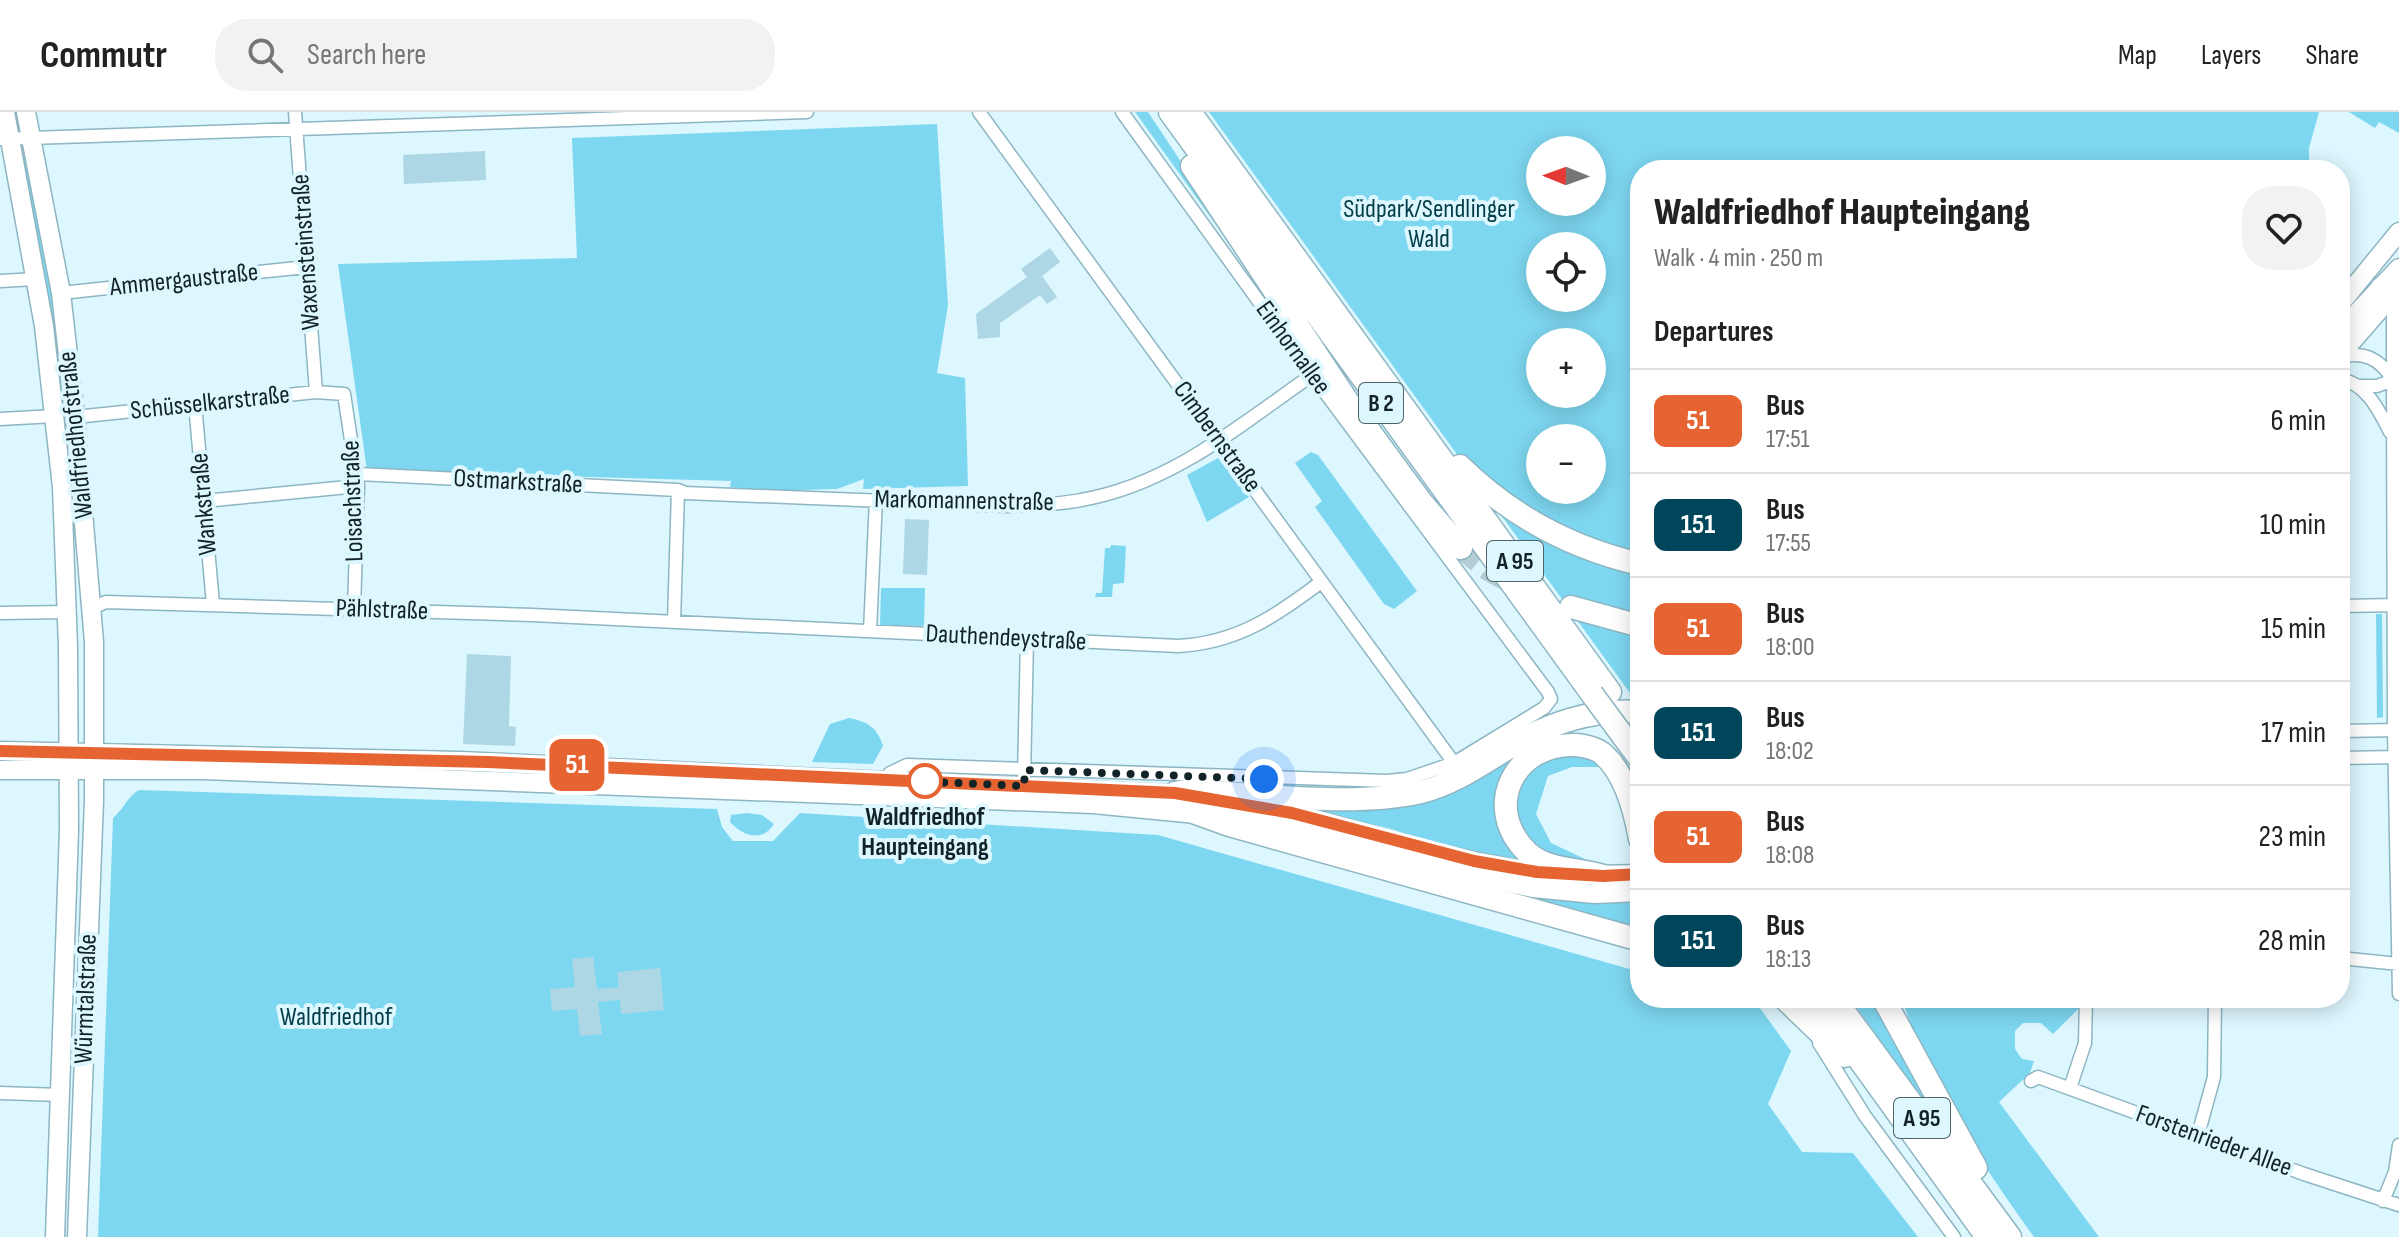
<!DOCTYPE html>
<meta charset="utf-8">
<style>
:root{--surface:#fff;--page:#f2f2f2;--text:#222;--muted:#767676;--line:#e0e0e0}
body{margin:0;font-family:"Sofia Sans Condensed",sans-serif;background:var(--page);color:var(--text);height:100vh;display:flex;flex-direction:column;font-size:30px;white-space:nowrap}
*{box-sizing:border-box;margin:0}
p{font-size:26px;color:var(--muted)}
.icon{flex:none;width:44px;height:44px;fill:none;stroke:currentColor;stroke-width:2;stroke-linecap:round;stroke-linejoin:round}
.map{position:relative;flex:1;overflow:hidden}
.sheet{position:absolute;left:1630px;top:48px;width:720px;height:848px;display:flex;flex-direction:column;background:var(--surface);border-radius:32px;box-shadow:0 4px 20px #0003}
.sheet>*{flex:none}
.badge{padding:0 16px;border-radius:12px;font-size:28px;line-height:52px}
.needle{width:52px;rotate:271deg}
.tools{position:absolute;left:1526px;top:24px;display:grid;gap:16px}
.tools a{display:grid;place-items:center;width:80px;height:80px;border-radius:50%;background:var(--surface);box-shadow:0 4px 20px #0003;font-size:40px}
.you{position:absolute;width:40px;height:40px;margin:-20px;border:6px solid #fff;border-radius:50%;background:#1a73e8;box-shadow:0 0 0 12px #1a73e833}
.map>.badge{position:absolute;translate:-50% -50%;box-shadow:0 0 0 4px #fff}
h2{padding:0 24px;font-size:30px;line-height:72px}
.round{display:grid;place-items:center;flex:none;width:84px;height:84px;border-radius:32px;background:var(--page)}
.headline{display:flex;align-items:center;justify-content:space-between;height:136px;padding:0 24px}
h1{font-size:38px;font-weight:800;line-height:60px}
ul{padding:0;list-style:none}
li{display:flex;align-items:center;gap:24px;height:104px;padding:0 24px;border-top:2px solid var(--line)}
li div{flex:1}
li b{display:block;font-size:30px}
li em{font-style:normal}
li .badge{min-width:88px;font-weight:700;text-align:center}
header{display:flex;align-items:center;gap:48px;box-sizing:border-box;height:112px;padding:0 40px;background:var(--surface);border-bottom:2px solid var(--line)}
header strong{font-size:38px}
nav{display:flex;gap:44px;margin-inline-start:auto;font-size:28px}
.search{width:560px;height:72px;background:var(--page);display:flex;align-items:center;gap:20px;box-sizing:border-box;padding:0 28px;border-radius:32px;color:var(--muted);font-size:30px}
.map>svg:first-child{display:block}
.green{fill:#7ed7f1;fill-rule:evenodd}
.building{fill:#add7e4}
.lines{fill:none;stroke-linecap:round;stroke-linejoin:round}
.highway-tunnel{stroke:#b4cdd4;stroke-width:22;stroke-dasharray:22 11;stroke-linecap:butt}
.street-casing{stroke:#8db6c3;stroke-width:15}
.secondary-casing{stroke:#8db6c3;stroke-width:21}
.highway-casing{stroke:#8db6c3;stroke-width:25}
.street{stroke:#fff;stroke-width:12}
.secondary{stroke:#fff;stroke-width:18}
.highway{stroke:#fff;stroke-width:22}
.highway-bridge-casing{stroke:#8db6c3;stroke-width:25;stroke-linecap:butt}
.highway-bridge{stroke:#fff;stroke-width:22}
.line-casing{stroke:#fff;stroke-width:18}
.line{stroke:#e66432;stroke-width:12}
.walk{stroke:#122328;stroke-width:8;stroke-dasharray:0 14.4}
.stop-dot{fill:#fff;stroke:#e66432;stroke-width:4}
.labels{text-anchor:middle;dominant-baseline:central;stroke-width:8;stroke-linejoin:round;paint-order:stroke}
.shield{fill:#ddf7ff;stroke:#4f6368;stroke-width:2}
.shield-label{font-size:24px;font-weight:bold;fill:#122328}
.park-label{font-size:26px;fill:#043d4a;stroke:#ddf7ff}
.street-label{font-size:26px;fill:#122328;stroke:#ddf7ff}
.stop-label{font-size:26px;font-weight:bold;fill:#122328;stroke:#ddf7ff}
</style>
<header>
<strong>Commutr</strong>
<div class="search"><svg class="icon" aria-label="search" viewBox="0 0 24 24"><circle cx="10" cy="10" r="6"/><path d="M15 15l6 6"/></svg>Search here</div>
<nav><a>Map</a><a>Layers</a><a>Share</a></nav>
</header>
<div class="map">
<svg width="2399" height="1125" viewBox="0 0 2399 1125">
<rect width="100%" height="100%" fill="#ddf7ff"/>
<path class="green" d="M1135,0H1148L1160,18L1298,227Z
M1209,0H2319L2309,36V58H1640V595ZM1540,38H1592V90H1540ZM1540,134H1592V186H1540ZM1540,230H1592V282H1540ZM1540,326H1592V378H1540Z
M2349,0H2399V21L2379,10L2375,16Z
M937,12L948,193L937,261L965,266L968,374L863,377L864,367L837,377L758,379L730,375L731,369L367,359L338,152L577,146L572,26Z
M32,44L69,286L60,287L21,46Z
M1311,340L1318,343L1417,479L1394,497L1384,492L1315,395L1322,389L1295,351Z
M1218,346L1249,385L1207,410L1187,363Z
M1111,433L1126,434L1124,471L1113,472L1112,485H1095L1096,481H1102L1105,436H1110Z
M881,476H925L924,514L880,513Z
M2376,502H2382L2383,605L2377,606Z
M849,606C868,610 877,615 883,634L873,652L812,650L830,612Z
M1572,640L1601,651L1600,655H1572L1548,664L1536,702L1551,731L1585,747V753C1547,744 1507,730 1518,682C1520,672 1522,662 1531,655C1540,647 1560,644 1572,640Z
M1514,641L1517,645L1504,669L1533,754L1417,728C1393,714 1372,713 1345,708C1327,704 1309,698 1290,694L1378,692Z
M139,678L717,697L722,715L733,729H773L800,701L1158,723L1640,860V886H1736L1757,892L1791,939L1768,992L1802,1040L1853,1041L1918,1125H98L113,706C124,697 127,685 139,678Z
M747,701L762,703L774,712C762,731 743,724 730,710L731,703Z
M1433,761L1640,787V820Z
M1850,886H1877L1935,999L1932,1001Z
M1902,886H2082V893L2053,922L2041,911H2023L2015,919V937L2022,947L2034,949L2030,961L1999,990L2099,1125H2034C1982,1052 1928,973 1902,886Z"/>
<path class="building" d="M485,39L486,68L404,72L403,43Z
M1050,136L1060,150L1042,164L1057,185L1047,192L1040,183L1000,211V225L978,227L976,202L1027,165L1021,157Z
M905,407L929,408L927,463L903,462Z
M467,542L511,544L509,614L516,615L515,634L463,632Z
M593,845L597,877L619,875L617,860L660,856L664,898L621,902L620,888L598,890L602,922L580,924L577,897L552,899L550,877L575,875L572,847Z"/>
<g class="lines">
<path class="highway-tunnel" d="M1461,436L1488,458L1516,473"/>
<g class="street-casing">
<path id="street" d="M295,0L316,280
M979,0L1454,651
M0,27L807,0
M2399,165L2393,190V268L2394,619L2399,882
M0,169L36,167
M61,181L306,155
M2340,245C2365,239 2380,247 2393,268
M2340,268C2365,269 2380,300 2390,320
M2357,274H2377L2393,268
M195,292L213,492
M75,305L316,280L344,282L358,374L354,497
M0,307L55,304
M358,362L678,378L685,381L1007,394C1032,393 1056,393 1081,388C1170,373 1240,313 1312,263
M204,389L358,374
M2340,494L2399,493
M92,496L106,490L532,503L1178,534C1237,531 1276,504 1321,470
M0,501L66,500
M674,510L678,378
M870,519L876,387
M2340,619L2399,618
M2340,646L2399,645
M1024,666L1027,527
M885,668L890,661L907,653L1387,669L1407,667L1454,651L1544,596L1551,587L1548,580L1312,263L1122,0
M2340,846L2399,852
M1819,931L1865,1004L1954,1125
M2031,969L2038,965L2304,1062L2399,1093
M2070,976L2085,931L2086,886
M0,981L61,983
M2198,1023L2214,965L2215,886
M2383,1089L2395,1060L2399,1033"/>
</g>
<g class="secondary-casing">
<path id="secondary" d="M5,0L44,214L62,375L68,535L69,718L55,1125
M26,0L61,181L75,305L94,530V689L77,1125
M2340,192L2399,120
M2340,219L2399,156
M0,639L459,649L1186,683
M0,658H203L1093,692L1259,708L1471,763L1533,776L1595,782L1640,780
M1239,690C1347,710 1452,755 1561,762
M1591,763L1640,762"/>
</g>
<g class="highway-casing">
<path id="highway" d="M1170,0L1592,582
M1190,0L1610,580
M1192,54L1350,293L1422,391L1461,436
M2340,240L2381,193L2382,176
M1460,354C1511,404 1570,436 1640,452
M1571,495L1640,514
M1623,624L1640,647
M1175,681L1191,678C1258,683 1357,695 1421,680C1453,672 1480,653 1508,636C1549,611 1591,597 1640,600
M1193,700L1229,713L1640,828
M1603,764C1578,756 1548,759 1528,741C1481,696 1514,630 1576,633C1585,634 1598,637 1604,643C1626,663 1635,699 1640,727
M1784,886L1844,944
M1815,886L1987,1125
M1834,886L2010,1125
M1883,886L1976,1056"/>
</g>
<use href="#street" class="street"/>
<use href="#secondary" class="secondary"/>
<use href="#highway" class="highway"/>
<g class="highway-bridge-casing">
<path id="highway-bridge" d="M1592,582L1623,624"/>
</g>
<use href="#highway-bridge" class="highway-bridge"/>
</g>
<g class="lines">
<g class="line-casing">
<path id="line" d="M0,639L488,650L1175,681L1292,701L1474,749L1537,760L1603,764L1640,762"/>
</g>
<use href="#line" class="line"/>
<path class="walk" d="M925,669H913L1024,674L1025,658L1264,667"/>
</g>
<circle class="stop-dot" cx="925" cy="669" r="16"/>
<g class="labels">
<g class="shield">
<rect x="1359" y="271" width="44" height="40" rx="6"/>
<rect x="1487" y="429" width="56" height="40" rx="6"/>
<rect x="1894" y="986" width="56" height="40" rx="6"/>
</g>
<g class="shield-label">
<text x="1381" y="291">B 2</text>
<text x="1515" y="449">A 95</text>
<text x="1922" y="1006">A 95</text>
</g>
<g class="park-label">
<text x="1429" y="97">Südpark/Sendlinger<tspan x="1429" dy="30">Wald</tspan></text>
<text x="336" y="905">Waldfriedhof</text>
</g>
<g class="street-label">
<text transform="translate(306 140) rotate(-94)">Waxensteinstraße</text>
<text transform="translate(184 168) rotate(-6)">Ammergaustraße</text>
<text transform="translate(1293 236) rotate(54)">Einhornallee</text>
<text transform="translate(210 291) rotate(-6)">Schüsselkarstraße</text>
<text transform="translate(76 323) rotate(-96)">Waldfriedhofstraße</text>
<text transform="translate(1217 325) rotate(54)">Cimbernstraße</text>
<text transform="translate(518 370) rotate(3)">Ostmarkstraße</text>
<text transform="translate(353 389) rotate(-92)">Loisachstraße</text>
<text transform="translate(964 389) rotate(1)">Markomannenstraße</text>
<text transform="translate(204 392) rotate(-95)">Wankstraße</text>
<text transform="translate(382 498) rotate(2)">Pählstraße</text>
<text transform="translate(1006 526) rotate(3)">Dauthendeystraße</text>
<text transform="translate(86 887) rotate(-88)">Würmtalstraße</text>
<text transform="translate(2214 1029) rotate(20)">Forstenrieder Allee</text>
</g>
<g class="stop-label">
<text x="925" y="705">Waldfriedhof<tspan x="925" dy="30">Haupteingang</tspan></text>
</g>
</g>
</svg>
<div class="tools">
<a><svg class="needle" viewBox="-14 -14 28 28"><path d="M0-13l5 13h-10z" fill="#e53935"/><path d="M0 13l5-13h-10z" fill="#767676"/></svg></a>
<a><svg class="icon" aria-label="locate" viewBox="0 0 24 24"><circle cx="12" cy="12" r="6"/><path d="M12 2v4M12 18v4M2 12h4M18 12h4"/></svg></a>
<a>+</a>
<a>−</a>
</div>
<div class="you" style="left:1264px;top:667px"></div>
<b class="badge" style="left:577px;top:653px;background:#e66432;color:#fff">51</b>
<section class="sheet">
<div class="headline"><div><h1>Waldfriedhof Haupteingang</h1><p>Walk · 4 min · 250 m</p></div><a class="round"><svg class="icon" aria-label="heart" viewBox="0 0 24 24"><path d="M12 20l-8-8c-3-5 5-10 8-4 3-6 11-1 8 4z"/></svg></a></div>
<h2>Departures</h2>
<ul>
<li><span class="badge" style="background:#e66432;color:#fff">51</span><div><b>Bus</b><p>17:51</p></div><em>6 min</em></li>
<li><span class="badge" style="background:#00465a;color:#fff">151</span><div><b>Bus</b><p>17:55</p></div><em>10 min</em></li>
<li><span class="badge" style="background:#e66432;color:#fff">51</span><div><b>Bus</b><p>18:00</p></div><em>15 min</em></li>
<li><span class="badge" style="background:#00465a;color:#fff">151</span><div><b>Bus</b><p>18:02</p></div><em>17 min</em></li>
<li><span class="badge" style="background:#e66432;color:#fff">51</span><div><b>Bus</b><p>18:08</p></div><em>23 min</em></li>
<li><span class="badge" style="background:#00465a;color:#fff">151</span><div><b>Bus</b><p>18:13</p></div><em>28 min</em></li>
</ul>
</section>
</div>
